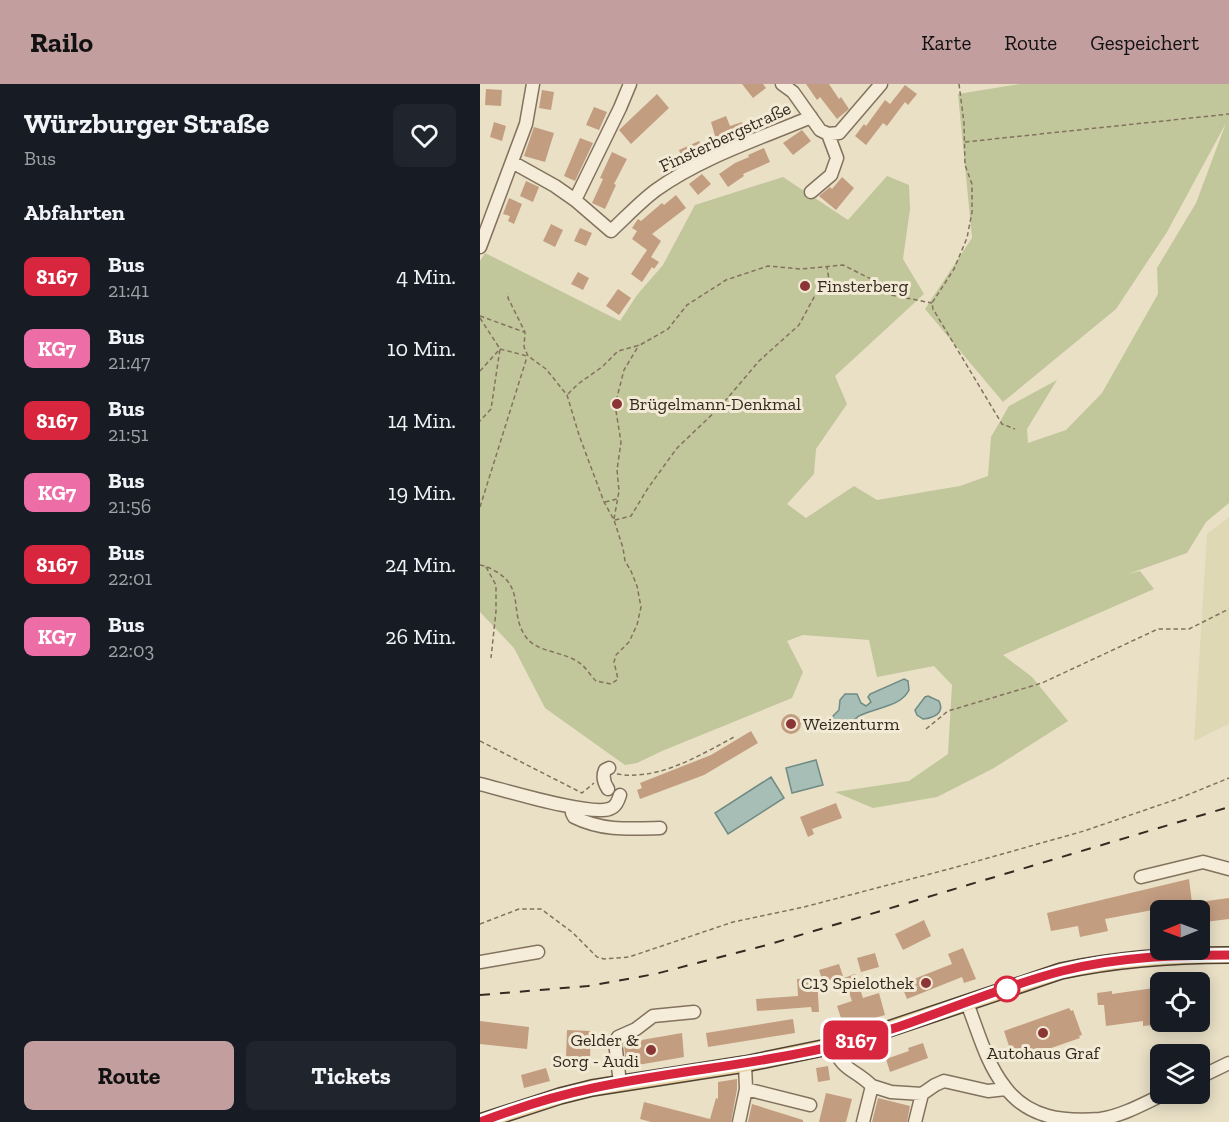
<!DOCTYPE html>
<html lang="de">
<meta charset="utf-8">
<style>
:root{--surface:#171b24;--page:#20242c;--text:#f1f3f6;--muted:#9ea1a6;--accent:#c39e9f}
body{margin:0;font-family:"Zilla Slab",serif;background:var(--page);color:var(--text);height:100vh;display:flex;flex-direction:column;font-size:22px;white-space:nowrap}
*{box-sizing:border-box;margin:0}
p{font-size:20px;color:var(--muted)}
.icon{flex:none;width:33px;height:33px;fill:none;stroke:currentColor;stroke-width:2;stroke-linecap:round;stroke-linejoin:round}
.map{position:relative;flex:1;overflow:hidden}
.side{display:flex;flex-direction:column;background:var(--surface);width:480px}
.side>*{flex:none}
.badge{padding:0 12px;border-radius:9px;font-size:21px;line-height:39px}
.needle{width:39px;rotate:269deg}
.tools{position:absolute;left:670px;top:816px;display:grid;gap:12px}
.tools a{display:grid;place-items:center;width:60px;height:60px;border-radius:9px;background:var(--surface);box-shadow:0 3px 15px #0003;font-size:30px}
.map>.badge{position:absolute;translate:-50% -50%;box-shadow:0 0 0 3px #fff}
h2{padding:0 24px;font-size:22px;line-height:54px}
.round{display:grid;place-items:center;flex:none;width:63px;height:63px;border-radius:9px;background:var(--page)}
.head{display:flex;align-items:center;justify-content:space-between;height:102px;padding:0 24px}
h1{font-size:28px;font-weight:800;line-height:45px}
.primary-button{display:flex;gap:12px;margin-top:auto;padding:12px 24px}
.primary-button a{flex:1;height:69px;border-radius:9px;background:var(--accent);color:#111;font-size:24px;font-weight:800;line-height:69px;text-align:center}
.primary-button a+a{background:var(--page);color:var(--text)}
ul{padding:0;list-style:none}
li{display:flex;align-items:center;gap:18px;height:72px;padding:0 24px}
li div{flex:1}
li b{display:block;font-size:22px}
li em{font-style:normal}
li .badge{min-width:66px;font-weight:700;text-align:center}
header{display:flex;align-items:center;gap:36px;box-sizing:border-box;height:84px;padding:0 30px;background:var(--accent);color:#111}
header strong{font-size:28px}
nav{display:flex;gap:33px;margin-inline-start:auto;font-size:21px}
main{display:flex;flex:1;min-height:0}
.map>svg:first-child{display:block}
.farmland{fill:#ded8b5}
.green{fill:#c1c69b}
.water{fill:#a7beb7;stroke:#6f8b84;stroke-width:1.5}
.building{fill:#c39d80}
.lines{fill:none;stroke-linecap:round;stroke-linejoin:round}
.minor-casing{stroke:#83725e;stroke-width:15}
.major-casing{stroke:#514132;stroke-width:18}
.path{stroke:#83725e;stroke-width:1.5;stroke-dasharray:4.5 3;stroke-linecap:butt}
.minor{stroke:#f5edd9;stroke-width:12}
.major{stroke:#e8d4a2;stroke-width:15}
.rail{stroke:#352a20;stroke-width:2;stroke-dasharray:10 10;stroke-linecap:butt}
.line-casing{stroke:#fff;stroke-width:14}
.line{stroke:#d7263d;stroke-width:9}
.poi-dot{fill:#8b3534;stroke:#f2ead5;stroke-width:2}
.stop-dot{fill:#fff;stroke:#d7263d;stroke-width:3}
.labels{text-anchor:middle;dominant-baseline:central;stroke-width:6;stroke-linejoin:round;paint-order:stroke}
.street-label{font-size:18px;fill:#352a20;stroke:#f2ead5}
.poi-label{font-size:18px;fill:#352a20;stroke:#f2ead5;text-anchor:start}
</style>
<header>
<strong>Railo</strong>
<nav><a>Karte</a><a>Route</a><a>Gespeichert</a></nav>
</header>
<main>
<section class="side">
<div class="head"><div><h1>Würzburger Straße</h1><p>Bus</p></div><a class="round"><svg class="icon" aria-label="heart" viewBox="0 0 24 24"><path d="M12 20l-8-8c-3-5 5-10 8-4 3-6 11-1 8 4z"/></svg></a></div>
<h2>Abfahrten</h2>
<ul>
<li><span class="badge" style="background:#d7263d;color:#fff">8167</span><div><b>Bus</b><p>21:41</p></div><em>4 Min.</em></li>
<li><span class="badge" style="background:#ed6ea7;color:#fff">KG7</span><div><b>Bus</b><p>21:47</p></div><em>10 Min.</em></li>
<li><span class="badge" style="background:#d7263d;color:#fff">8167</span><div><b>Bus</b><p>21:51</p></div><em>14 Min.</em></li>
<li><span class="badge" style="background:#ed6ea7;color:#fff">KG7</span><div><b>Bus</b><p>21:56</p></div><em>19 Min.</em></li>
<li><span class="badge" style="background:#d7263d;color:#fff">8167</span><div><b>Bus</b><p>22:01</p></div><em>24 Min.</em></li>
<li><span class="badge" style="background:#ed6ea7;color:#fff">KG7</span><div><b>Bus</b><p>22:03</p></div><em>26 Min.</em></li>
</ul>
<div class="primary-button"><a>Route</a><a>Tickets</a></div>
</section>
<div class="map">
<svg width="749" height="1038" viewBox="0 0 749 1038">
<rect width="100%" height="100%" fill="#e9e0c6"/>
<path class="farmland" d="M749,433V640L714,657L727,450Z"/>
<path class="green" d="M540,0H749V419L726,438L707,469L648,490L660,487L674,505L523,571L552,593L588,637L514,684L457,713L393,724L355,708L429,697L468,670L472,601L454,582L397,593L389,556L323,551L307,557L323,588L312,614L182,667L157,679L145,681L65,624L34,564L0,528V177L5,169L140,237L157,211L183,181L215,121L303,93L368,136L407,92L429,101L430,125L423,175L444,210L355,292L367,320L336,365L334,390L307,420L326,434L374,402L397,416L480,402L508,392L511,353L529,322L577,296L547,345L548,359L586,346L622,309L678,210L677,184L716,119L746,39L687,148L636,225L523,318L445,225L492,154L478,10Z"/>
<path class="water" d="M424,595L428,597L429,606C421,623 396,623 379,632C374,635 370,642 363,643C359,643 358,642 354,640L353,632L359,626L360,616L365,610H377L381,619L386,622L391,618L388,613L390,610Z
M448,612L459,617C465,629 454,634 443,635L437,631L435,626L445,613Z
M336,676L343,701L312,709L306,684Z
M291,693L304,714L248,750L235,729Z"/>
<path class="building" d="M262,0H283L286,4L273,14Z
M326,0H349L359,15L361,13L369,25L357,35L340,13L337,16Z
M425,1L437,10L428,21L425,18L407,42L403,39L386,61L375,52L384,40L386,42L405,16L410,20Z
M6,5L22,6L21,22L5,21Z
M62,6L74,8L71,26L59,24Z
M177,10L189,24L151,60L139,46Z
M114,23L127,28L119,46L106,41Z
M246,32L250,42L262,38L267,50L238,62L231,38Z
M14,38L26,42L22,57L10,53Z
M54,43L74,49L65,78L44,72Z
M322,46L331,57L313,71L303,59Z
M100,54L113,59L95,97L84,92Z
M219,57L224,69L204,79L199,66Z
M284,64L290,78L263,90L264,92L248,103L239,90L255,79L269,73L268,71Z
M132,68L147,75L134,100L136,101L125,125L112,119L123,95L120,94Z
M222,90L231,100L218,111L209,100Z
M362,93L374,104L356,126L339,112L350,103L352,105Z
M46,97L59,103L53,118L40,112Z
M196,111L206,124L172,150L181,157L171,173L179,178L174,185L172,183L162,198L151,190L167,166L152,155L157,147L152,144L158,135L161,137L182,119L184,121Z
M29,114L42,120L34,140L28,137L30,132L23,130Z
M71,140L83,146L75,163L63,157Z
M100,144L112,149L106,162L94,157Z
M98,188L109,194L103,206L91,200Z
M138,205L151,214L139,231L126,222Z
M301 640a10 10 0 1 1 20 0a10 10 0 1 1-20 0Z
M271,647L278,659L224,691L160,715L157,706L162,704L160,699L231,671Z
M356,719L362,734L332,745L334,750L328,753L320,733Z
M709,795L712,819L749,814V835L725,838L724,826H679L678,825L625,835L628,847L600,853L598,842L571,847L567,829Z
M444,836L451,852L423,866L415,850Z
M483,864L496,895L484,899L482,893L427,915L421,900L472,880L468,870Z
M395,869L399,883L381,888L377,874Z
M359,880L363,892L343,898L339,886Z
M375,890L383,914L399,909L405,931L364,943L357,922L372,917L364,894Z
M337,894L339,928H332L331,923L277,927L276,915L318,912L317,895Z
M681,903V940L663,942V937L626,942L624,921H618L617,909L632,907V910Z
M589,924L591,927L593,926L602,951L599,952L600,954L534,977L524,947Z
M313,935L315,949L228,963L226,949Z
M0,937L49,943L47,965L0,960Z
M87,946L111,947L110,974L86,973Z
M202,949L204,973L146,983L144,959Z
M443,959L448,974L410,988L406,975L429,967L428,964Z
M348,982L350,996L338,998L336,984Z
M66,984L70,997L44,1004L41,991Z
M257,995V1005L251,1038H171L160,1035L164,1018L230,1035L236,1014L238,1015V998Z
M346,1009L372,1015L366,1038H339Z
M398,1014L430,1022L427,1038H392Z
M272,1020L323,1036V1038H268Z"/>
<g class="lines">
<g class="minor-casing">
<path id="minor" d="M302,0L313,8L340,46L348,50L359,49L401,0
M32,78L75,102L95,116L131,147C146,133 160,118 176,106C222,73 279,55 331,33
M331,108L351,91L357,74L348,50
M95,116L140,24L150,0
M0,163L46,40L53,0
M0,700C25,706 109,732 129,725C136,723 138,717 140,711
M128,705C124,699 122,693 125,686L129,684
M93,723L92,729L94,733C122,747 149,745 180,744
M661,793L723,778L749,785
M0,878L58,868
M487,919C498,947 506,979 525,1003C548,1034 583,1038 620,1035C642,1032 665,1019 684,1010
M353,962C362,987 375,985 392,1002L383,1038
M265,980L266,1005L330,1021
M720,993L749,979
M140,999L135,958L138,953L156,945L173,932L214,928
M392,1002L411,1008L442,1010
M259,1038L266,1005
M435,1038L442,1010L455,1001L464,997L508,1007L526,1005"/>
</g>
<g class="major-casing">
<path id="major" d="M0,1038L80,1012L112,1004L265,980L367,959L581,887C637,875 692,871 749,871"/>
</g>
<path class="path" d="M479,0L484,39L485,81L492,100V128L487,154L474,185L452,219L453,225L522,340L535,345
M485,58L749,30
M0,232L44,248
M0,234L20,265L11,325L0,337
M20,265L47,272
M0,287L19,266
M88,310L98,300L122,283L138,267L160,261L188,245L207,221L246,196L288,182L321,185L363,181L395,197L411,211L452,219
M125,418L137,415
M0,423L47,273
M134,435L139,407L137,386L141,358L135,321L144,286L159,261
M135,436L151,432L168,404L197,364L240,323L279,277L319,241L339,204L349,196L347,183
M0,481C7,482 11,485 17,488C44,505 30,527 44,550C55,570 84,566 101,580C106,584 111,592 116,597L131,600L138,595L134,578L136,571L149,558L157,541L161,523L157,502L151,487L145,477L143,464L134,436L124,418L99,351L87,311L66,285L48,272L44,263L45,248L28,214V209
M6,483L16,501V527L11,574
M446,645L468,627L562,599L678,545H709L749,525
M0,657L102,709L114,699
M137,690C179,697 220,671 256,652
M0,840L39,825H61L92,848L117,873L124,875L149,873L253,838L324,823L469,785L604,747L700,714L749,694"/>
<use href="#minor" class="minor"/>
<use href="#major" class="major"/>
<path class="rail" d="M0,911L108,902L175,890L287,861L749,723"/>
</g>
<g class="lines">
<g class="line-casing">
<path id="line" d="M0,1038C37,1024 75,1012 113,1004C193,987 275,981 354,962C432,943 505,907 582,887C637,873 693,871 749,871"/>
</g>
<use href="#line" class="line"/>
</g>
<g class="poi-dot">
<circle cx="325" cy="202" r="6"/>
<circle cx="137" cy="320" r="6"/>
<circle cx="311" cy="640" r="6"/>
<circle cx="446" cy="899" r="6"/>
<circle cx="563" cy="949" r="6"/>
<circle cx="171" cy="966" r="6"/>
</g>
<circle class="stop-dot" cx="527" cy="905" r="12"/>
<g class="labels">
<g class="street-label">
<text transform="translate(245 53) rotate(-25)">Finsterbergstraße</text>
</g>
<g class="poi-label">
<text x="337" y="202">Finsterberg</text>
<text x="149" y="320">Brügelmann-Denkmal</text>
<text x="323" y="640">Weizenturm</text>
<text x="434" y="899" text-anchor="end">C13 Spielothek</text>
<text x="159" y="956" text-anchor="end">Gelder &amp;<tspan x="159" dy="21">Sorg - Audi</tspan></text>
<text x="563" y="969" text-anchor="middle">Autohaus Graf</text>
</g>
</g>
</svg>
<div class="tools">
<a><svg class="needle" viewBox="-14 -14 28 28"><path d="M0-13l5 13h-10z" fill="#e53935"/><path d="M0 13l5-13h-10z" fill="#9ea1a6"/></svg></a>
<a><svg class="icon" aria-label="locate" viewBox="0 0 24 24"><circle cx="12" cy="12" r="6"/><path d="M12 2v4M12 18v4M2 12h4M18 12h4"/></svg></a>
<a><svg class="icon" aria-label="layers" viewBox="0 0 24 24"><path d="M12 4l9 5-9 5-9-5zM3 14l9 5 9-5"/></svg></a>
</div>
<b class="badge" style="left:376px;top:956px;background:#d7263d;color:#fff">8167</b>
</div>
</main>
